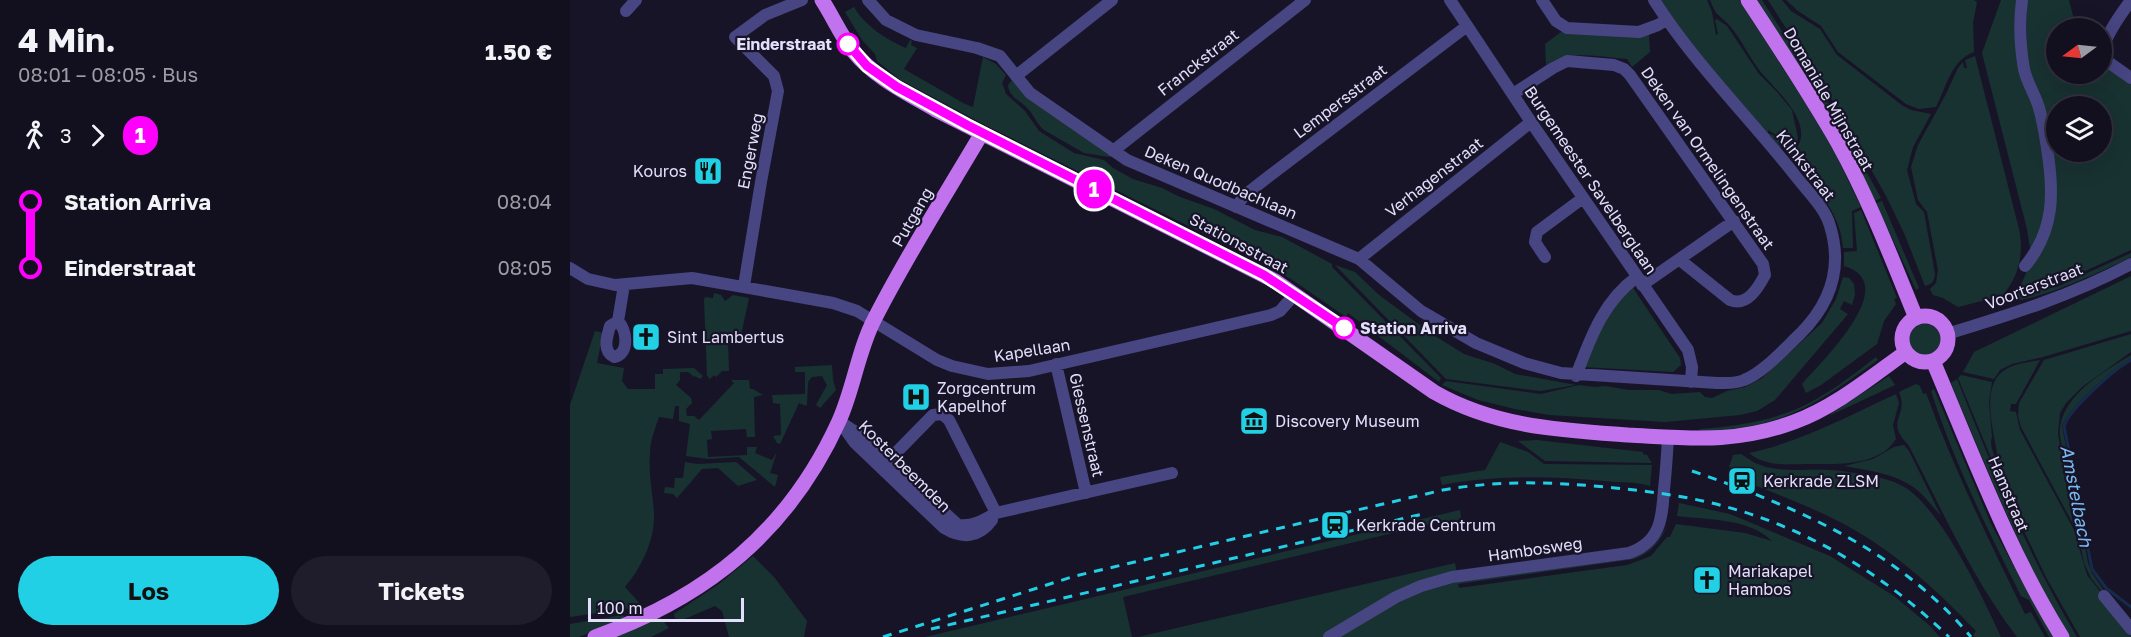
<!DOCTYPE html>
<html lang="de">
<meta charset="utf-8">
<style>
:root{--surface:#120f1e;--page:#1f1d2b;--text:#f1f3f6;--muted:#9c9ca4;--line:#312f3c;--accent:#22d0e5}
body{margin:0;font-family:"Golos Text",sans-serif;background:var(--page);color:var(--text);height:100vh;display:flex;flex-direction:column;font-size:22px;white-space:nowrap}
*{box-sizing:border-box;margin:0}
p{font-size:20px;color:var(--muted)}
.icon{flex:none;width:33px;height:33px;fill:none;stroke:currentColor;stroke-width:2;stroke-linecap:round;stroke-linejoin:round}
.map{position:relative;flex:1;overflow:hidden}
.drawer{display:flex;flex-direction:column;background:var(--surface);width:570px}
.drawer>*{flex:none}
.badge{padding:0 12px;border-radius:20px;font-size:21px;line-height:39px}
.needle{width:39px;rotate:255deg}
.fabs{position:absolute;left:1476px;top:18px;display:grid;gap:12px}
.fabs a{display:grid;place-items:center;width:66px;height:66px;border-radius:50%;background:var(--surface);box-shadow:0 6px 24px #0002,0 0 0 2px var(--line);font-size:30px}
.scale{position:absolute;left:18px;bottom:15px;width:156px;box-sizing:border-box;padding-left:6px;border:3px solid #e3dffb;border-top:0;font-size:16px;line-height:21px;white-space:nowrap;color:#e3dffb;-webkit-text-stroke:4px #181428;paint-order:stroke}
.map>.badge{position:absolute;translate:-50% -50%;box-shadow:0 0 0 3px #fff}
.legs{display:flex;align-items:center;gap:9px;height:66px;padding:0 18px;font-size:20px}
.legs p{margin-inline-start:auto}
.head{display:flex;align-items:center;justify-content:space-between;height:102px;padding:0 18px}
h1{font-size:33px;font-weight:700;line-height:45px}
.action{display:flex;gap:12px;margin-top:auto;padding:12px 18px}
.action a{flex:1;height:69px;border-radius:36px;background:var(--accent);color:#111;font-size:24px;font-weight:700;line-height:69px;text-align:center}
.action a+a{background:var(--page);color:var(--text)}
ul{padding:0 18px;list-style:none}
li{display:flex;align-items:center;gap:21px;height:66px;font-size:22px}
li i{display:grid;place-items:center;width:9px;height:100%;margin:0 8px;background:currentColor}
li i::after{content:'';width:15px;height:15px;margin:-8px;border:4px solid;border-radius:50%;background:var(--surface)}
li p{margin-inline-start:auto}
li:first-child i{background:linear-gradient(#0000 50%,currentColor 0)}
li:last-child i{background:linear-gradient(currentColor 50%,#0000 0)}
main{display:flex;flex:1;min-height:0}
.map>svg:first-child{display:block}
.green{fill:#183231;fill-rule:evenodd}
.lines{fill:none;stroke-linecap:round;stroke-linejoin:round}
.stream{stroke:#162a4b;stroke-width:3}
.minor{stroke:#474582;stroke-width:12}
.major{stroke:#c173ee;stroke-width:15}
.rail{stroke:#22d0e5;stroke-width:3;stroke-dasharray:9 8;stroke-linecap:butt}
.line-1-casing{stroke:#fff;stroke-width:14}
.line-1{stroke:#f0f;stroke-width:9}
.stop-1-dot{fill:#fff;stroke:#f0f;stroke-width:3}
.labels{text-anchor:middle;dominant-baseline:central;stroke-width:4.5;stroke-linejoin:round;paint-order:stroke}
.stop-label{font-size:16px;font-weight:bold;fill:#e3dffb;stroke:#181428;text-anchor:end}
.street-label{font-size:16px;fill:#e3dffb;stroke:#181428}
.poi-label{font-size:16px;fill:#e3dffb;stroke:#181428;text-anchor:start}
.water-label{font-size:18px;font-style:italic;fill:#79b8ef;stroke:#181428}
</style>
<main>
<section class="drawer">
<div class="head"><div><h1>4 Min.</h1><p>08:01 – 08:05 · Bus</p></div><b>1.50 €</b></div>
<div class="legs"><svg class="icon" aria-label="walk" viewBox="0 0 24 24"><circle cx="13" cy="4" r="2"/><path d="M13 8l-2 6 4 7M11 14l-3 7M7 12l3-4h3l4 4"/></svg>3<svg class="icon" aria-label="forward" viewBox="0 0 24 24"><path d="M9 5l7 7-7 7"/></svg><b class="badge" style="background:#f0f;color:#fff">1</b></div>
<ul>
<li><i style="color:#f0f"></i><b>Station Arriva</b><p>08:04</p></li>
<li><i style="color:#f0f"></i><b>Einderstraat</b><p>08:05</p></li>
</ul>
<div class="action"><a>Los</a><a>Tickets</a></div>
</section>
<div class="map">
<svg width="1561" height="637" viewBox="0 0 1561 637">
<rect width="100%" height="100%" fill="#181428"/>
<path class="green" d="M1089,0H1137L1142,12L1146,35L1148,34L1145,20L1147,19L1157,26L1189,74L1207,92L1222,110L1228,138L1226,147L1219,154L1211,138L1198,130V133L1207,137L1213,144L1209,149L1110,31Z
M1140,0H1169L1238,107L1264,151L1291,207L1282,211L1283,248H1273C1271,211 1242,184 1220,156C1252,128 1207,92 1190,71C1179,57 1171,38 1159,25C1147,12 1147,18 1140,0Z
M1186,0H1192L1257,101L1311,198L1305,201L1291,173Z
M1198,0H1212L1221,11L1250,29L1267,55L1333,106L1341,110L1361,114L1343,147L1337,170L1346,204L1354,212L1365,274C1364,283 1361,284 1355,286L1334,233L1316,196L1262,100Z
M1216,0H1404L1407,2L1403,23L1404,52C1381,60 1376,88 1366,107L1349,109L1336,104L1268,52L1251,26L1228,11Z
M1431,0H1449L1448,24L1466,108L1480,199L1461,254L1457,229L1412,53Z
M1457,0H1499L1506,28H1486V74H1532V63L1561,83V250L1480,287L1449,290L1483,207L1456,63ZM1486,106H1532V152H1486Z
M284,7C295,26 317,40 336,48L340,40L342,41L341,45L347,48L334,69L395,104L403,107L413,57L426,64L436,75L432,83L436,94L455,111L469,131L504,153L534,160L543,168L563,179L592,188L610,197L644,209L685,230L712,237L762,264V267L871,378L869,382L778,313L776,317L721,279L689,261L413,124L329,79L307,61L305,54L292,40L275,12Z
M991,32L1068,36L1079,34L1080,52L1062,67L1057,59C1030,57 999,49 976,65L975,44Z
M1405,56L1449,229C1454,254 1449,277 1432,296L1388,307L1373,298L1363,295L1360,289L1366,283L1368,270L1357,212L1348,200L1341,167L1348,145L1376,94L1388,68L1393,62L1394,68H1397L1395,60Z
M443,79L541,154L539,157L514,153L474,130C467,124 465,117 459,110C452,101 439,98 438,85Z
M1312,201L1349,288L1346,290L1306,203Z
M1291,210L1327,298L1324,299L1326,304L1314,321L1307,344L1251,385L1236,393L1232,384C1250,363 1334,283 1274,266V252L1287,251L1284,213Z
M1561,253V257C1535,270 1470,300 1443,301L1447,293L1487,287Z
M765,265L785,272L809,295L862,334L894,354L925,364L945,374L1006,385L970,391L876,379Z
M1561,276V331L1473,357L1442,364L1430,370L1424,379L1393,372L1404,352Z
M1273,277L1279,278L1284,284L1285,295L1282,305L1274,301L1270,309L1278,314L1205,400L1187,411L1170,415L1095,422L979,415L945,409L908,400L872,385L876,381L971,394L1009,385L1025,387L1035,386L1059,390H1089L1101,394L1130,392L1135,397L1142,398L1157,391L1175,387L1191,379L1252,323L1266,299Z
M1061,285L1110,358L1111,365L1103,372L1012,367L1030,323Z
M144,293L151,295L155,301L163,295L179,298L171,335H161V343H158L159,371H152L146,377L144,375L140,379L137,376L134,300L135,297L143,298Z
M1339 340a16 16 0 1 1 32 0a16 16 0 1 1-32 0Z
M25,331L33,333L27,363L54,368L52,381L58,389H85V374H93V369L124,368L133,376L130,379L125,376L124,377L118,372H110V380L106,385L121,398L122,403L116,409L117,416H124L129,420L164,383L161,380H179L180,389H183L193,395L184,397L185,437H177L176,429L141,431L142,439L137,440L138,457L177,455V447H187L185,453L202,460L207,452L200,473L208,475L205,487L169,457L138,459L116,456L120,424L109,421V406H105L103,419L89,417C85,429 80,441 80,453C78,474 83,494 84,514C85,540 71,568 55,587L74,608H62L0,617V405Z
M1561,334V352L1512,387L1496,403L1490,413L1488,434L1503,524L1451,427L1448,416L1449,403L1474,360Z
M1561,355V359C1543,368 1500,407 1492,426L1518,563L1522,573L1535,592L1533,593L1521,578L1514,563L1490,436C1487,398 1533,372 1561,355Z
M1306,357L1308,360C1246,405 1209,430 1129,431L1130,429C1172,426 1216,419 1253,395C1272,384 1289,370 1306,357Z
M1470,360L1446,404H1441L1440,411L1446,412L1450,430L1504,530L1517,575L1561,630V637H1510L1476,577L1425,470C1429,462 1427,452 1425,442C1421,420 1412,381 1438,368C1448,363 1459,362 1470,360Z
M262,365L263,380L266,390L250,408L246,405L257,385L252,376L242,377L238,382L237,404L236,406L229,403L210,444L207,443L203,436L211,435L210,404L203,403L202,395L235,394V372H225V367Z
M1391,375L1422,382L1419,402L1422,437C1418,447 1427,455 1424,465L1388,378Z
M1319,376L1325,385L1261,415V414Z
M1387,379C1422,467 1458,555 1507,637H1499C1452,556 1417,470 1381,383Z
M1346,384L1350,386L1353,394L1356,393C1384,469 1419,541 1455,614L1461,612L1475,637H1447C1402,578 1373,512 1339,446C1335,441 1330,436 1328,430C1324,418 1337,411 1329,392Z
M1364,389L1421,524L1455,587L1485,637H1479L1459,600L1451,596C1417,529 1384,462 1361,391Z
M1326,394L1329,403L1323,425L1326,439C1309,467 1265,464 1237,464C1216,464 1196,467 1179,453C1231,442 1278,416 1326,394Z
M967,440L1073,452V454L1077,455L1082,463L975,461L948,441Z
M930,442L958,452L974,464L1082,465L1080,486C1065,481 1049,483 1034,481C979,476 926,475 872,485L870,477L915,470Z
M1334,445L1339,451L1371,516C1361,505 1352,492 1340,485C1322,473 1295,470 1274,466L1303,459L1324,447Z
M1171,454L1185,463L1196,467C1222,473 1251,467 1278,472C1297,474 1324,479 1339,490C1376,519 1411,594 1431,637H1405L1403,635L1406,631C1366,589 1322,549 1270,522C1237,505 1202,492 1168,479L1170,471L1159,467L1163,455Z
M115,462L128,464L166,462L187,480L168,486L148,468L132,469L107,498L103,494L94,493L95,487L104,488L105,478H113Z
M1109,503L1160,514L1260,556L1324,596L1359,625L1370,637H568L885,563L888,581L1059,559L1079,550L1087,542L1097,526C1090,542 1081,553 1064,559L888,584L889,588L1057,565L1081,556L1097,537H1100L1106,524L1175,533L1202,541C1179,518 1138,520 1107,516Z
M890,510L891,517L880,528L873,530L865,523L553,597L562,637H355Z
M183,556L204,577L237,621L234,637H159L152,611L145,606L112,620L105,618L104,614L149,584Z
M52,615L55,617L53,619L9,637H0V624Z
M90,617L99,628L81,637H44Z"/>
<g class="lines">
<path class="stream" d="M1561,360C1545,368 1499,410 1494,426L1522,569L1536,588L1561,607"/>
<path class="minor" d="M298,0L316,20L346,35L407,48L430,56L460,93L557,160L789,259L851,311L906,343L954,363L991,373L1147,383C1156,383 1166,384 1174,380C1193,373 1215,348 1230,334C1260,304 1273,268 1260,226C1255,207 1236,190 1224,174C1178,116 1124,63 1084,0
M880,0L961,122L1118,350L1122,367L1121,382
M972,0L986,21L997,28L1069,32L1088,25L1096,20
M1452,0C1449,23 1450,46 1454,69C1457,83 1465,94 1469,108C1473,121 1475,135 1477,148C1484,192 1485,230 1455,266
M1561,0C1552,13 1527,45 1534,59L1561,78
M56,11L66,0
M446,76L542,0
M943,94L983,68L997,61L1044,65L1054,69L1060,75L1193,264L1195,275C1188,288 1177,307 1160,300L1110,260
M543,151L735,0
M666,207L675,195L698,177L897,26
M975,257L965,242L967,232L1013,198
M789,259L961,122
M0,268L18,279L45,285L122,278L263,303L287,311L367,360L382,366L418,374L459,371L701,315L710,311L725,294
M1072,285L1164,221
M174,286L191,182L208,91L204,76L165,37L195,15L232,0
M48,321C57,330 60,354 44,357C32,351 37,337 40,326L48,321L54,285
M1377,334C1440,315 1503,295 1561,264
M486,364L516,493
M1006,376C1020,339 1033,301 1067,277
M269,421L290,435L388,525C403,527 414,520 426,513L602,473
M275,429L285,443L374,528C392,539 409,538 422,520
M313,466L363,415L372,414L379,420L426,513
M1534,596L1561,629
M759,637L826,597L851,586L882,577L1059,553C1091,542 1092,518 1094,489C1096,472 1097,455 1098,438"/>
<path class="major" d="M252,0C263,17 271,36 283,51C305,78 337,93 366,110L705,281L864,392C925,427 989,430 1058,435C1119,438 1165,444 1224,422C1265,407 1301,377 1336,352
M1178,0C1209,47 1240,94 1268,143C1299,199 1322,259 1346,318
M1332 339a23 23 0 1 1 46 0a23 23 0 1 1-46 0Z
M1363,361C1403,455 1438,550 1492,637
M25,637C137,597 219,531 269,421C284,388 288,350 305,318C337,255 376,194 412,133"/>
<path class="rail" d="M1122,471C1226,507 1329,550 1401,637
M361,629L857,513
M313,637L505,576L873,490C930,480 979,482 1036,487C1077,491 1118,496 1157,507C1241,530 1316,576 1379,637"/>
</g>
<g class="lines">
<g class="line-1-casing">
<path id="line-1" d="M278,44L297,66L327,87L397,125L694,275L774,328"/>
</g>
<use href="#line-1" class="line-1"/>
</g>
<defs>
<g id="restaurant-square" transform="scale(1.5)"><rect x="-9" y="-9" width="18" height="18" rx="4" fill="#22d0e5" stroke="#181428"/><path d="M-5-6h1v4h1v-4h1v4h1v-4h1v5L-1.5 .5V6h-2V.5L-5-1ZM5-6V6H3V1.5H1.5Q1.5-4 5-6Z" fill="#111"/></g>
<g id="church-square" transform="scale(1.5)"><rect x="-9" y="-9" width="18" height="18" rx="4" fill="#22d0e5" stroke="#181428"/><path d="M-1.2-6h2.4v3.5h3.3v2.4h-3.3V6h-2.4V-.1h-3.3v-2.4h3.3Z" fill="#111"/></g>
<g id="hospital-square" transform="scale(1.5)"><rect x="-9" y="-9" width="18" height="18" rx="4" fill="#22d0e5" stroke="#181428"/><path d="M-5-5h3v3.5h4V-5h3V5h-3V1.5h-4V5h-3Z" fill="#111"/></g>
<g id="museum-square" transform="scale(1.5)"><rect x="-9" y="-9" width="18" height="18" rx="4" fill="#22d0e5" stroke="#181428"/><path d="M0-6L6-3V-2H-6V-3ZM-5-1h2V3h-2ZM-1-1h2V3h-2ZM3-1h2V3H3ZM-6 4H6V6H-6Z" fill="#111"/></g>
<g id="station-square" transform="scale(1.5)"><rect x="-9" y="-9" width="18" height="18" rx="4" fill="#22d0e5" stroke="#181428"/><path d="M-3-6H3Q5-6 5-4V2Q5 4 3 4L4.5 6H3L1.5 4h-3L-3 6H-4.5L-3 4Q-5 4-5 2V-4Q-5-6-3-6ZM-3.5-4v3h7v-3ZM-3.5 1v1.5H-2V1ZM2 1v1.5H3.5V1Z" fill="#111"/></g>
</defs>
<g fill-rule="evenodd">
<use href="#restaurant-square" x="138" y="171"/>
<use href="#church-square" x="76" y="337"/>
<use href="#hospital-square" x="346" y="397"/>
<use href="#museum-square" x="684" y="421"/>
<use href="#station-square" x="1172" y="481"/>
<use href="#station-square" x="765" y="525"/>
<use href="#church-square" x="1137" y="580"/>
</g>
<g class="stop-1-dot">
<circle cx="278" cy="44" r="10"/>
<circle cx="774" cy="328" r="10"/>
</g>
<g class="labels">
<g class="stop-label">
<text x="262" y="44">Einderstraat</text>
<text x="790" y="328" text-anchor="start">Station Arriva</text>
</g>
<g class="street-label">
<text transform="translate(628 62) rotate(-38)">Franckstraat</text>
<text transform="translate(1259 99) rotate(60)">Domaniale Mijnstraat</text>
<text transform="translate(770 101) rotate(-37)">Lempersstraat</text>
<text transform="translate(180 151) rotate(-79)">Engerweg</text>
<text transform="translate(1138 158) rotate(55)">Deken van Ormelingenstraat</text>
<text transform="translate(1236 165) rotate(52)">Klinkstraat</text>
<text transform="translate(864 177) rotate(-38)">Verhagenstraat</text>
<text transform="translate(1021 180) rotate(56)">Burgemeester Savelberglaan</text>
<text transform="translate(651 182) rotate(23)">Deken Quodbachlaan</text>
<text transform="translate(342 217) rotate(-60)">Putgang</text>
<text transform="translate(669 243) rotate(28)">Stationsstraat</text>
<text transform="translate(1464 286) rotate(-21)">Voorterstraat</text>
<text transform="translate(462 350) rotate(-9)">Kapellaan</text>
<text transform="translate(517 425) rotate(77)">Giessenstraat</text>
<text transform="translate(335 466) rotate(45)">Kosterbeemden</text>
<text transform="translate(1439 494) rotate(67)">Hamstraat</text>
<text transform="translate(965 549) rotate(-8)">Hambosweg</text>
</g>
<g class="poi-label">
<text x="117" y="171" text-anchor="end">Kouros</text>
<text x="97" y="337">Sint Lambertus</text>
<text x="367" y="388">Zorgcentrum<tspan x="367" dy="18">Kapelhof</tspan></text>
<text x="705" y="421">Discovery Museum</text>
<text x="1193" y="481">Kerkrade ZLSM</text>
<text x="786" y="525">Kerkrade Centrum</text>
<text x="1158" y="571">Mariakapel<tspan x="1158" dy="18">Hambos</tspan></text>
</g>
<g class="water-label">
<text transform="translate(1507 496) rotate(79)">Amstelbach</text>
</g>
</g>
</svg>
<div class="fabs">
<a><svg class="needle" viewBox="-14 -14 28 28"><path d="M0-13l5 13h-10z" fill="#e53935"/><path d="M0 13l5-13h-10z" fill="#9c9ca4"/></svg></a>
<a><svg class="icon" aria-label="layers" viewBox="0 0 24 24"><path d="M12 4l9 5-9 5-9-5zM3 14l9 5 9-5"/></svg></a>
</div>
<div class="scale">100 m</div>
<b class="badge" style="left:524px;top:189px;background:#f0f;color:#fff">1</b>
</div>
</main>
